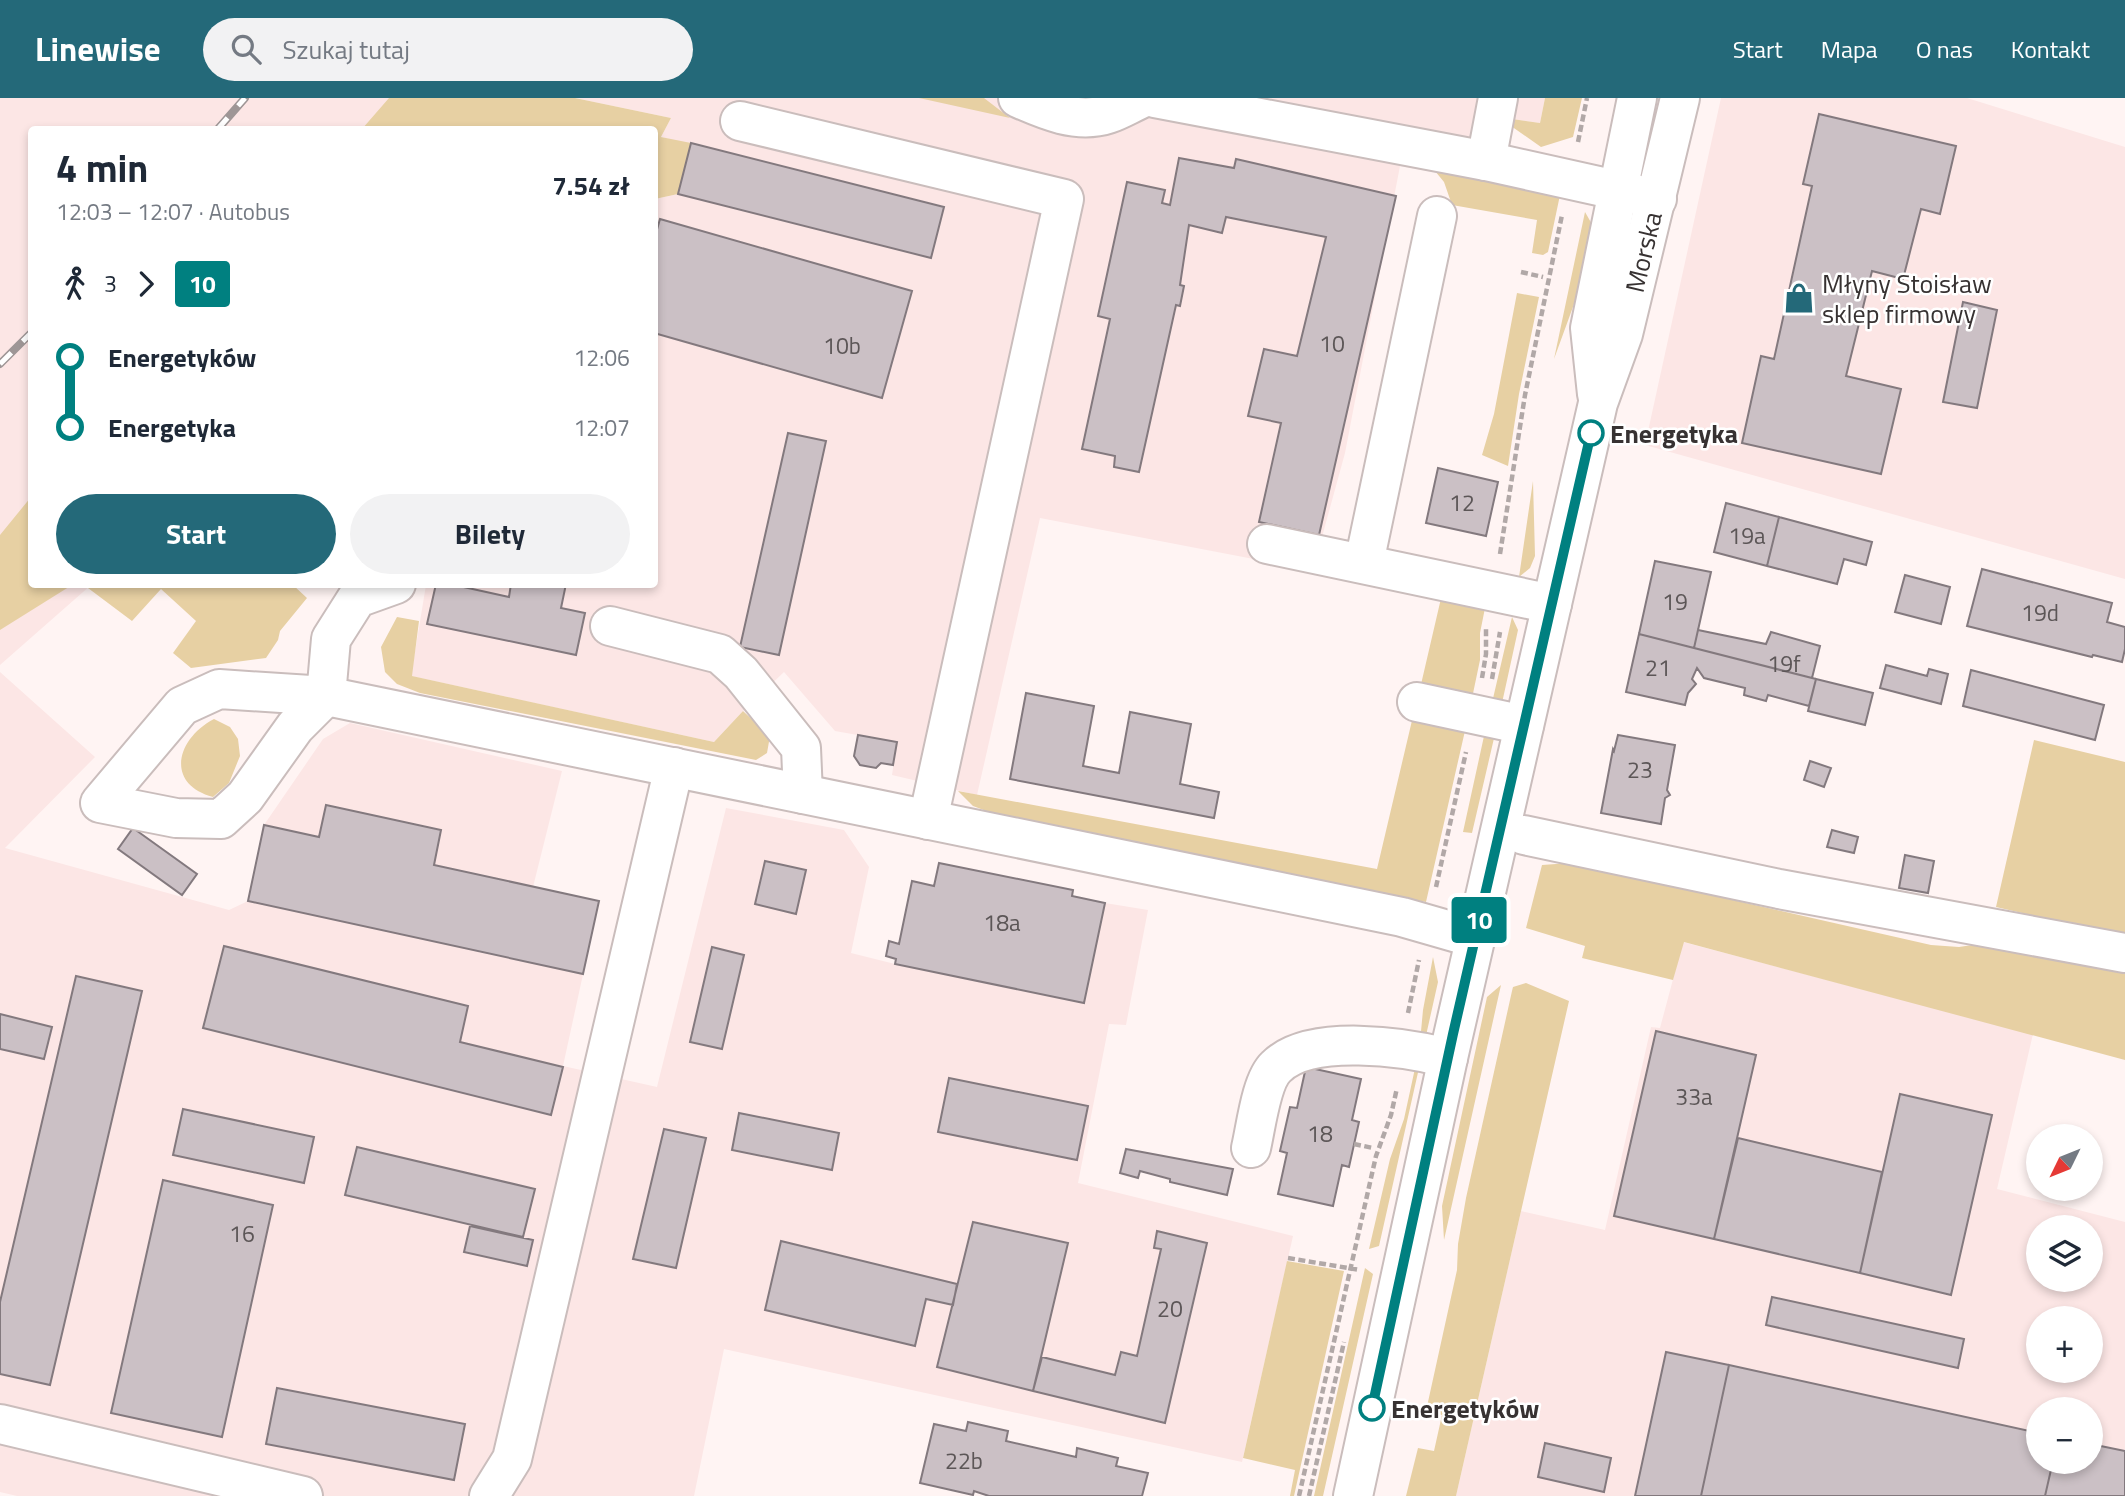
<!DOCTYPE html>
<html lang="pl">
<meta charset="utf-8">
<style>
:root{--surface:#fff;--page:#f2f2f3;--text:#1f2937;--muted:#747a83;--accent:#246979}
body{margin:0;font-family:"Titillium Web",sans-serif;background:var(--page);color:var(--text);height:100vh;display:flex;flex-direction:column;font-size:26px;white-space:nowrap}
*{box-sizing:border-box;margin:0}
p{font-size:23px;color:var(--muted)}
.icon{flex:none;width:38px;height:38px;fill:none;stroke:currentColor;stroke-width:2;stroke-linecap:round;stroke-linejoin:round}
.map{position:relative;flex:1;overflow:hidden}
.panel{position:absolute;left:28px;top:28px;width:630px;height:462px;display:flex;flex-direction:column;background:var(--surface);border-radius:7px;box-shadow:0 4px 10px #0003}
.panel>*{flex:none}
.badge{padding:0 14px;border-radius:5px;font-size:24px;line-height:46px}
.needle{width:46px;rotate:227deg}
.controls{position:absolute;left:2026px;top:1026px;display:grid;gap:14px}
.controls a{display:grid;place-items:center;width:77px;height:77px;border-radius:50%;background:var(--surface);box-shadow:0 4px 10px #0003;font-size:35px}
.map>.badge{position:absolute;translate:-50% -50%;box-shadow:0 0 0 4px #fff}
.legs{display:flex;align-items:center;gap:10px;height:77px;padding:0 28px;font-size:23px}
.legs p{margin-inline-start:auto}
.overview{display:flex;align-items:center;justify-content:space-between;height:119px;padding:0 28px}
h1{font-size:38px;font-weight:700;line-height:52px}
.action{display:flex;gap:14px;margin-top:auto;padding:14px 28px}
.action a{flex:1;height:80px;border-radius:42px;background:var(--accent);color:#fff;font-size:28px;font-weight:700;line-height:80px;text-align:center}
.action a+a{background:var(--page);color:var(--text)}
ul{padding:0 28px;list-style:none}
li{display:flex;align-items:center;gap:24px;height:70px;font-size:26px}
li i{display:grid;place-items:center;width:10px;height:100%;margin:0 9px;background:currentColor}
li i::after{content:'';width:18px;height:18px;margin:-9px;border:5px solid;border-radius:50%;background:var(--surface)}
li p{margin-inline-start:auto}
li:first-child i{background:linear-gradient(#0000 50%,currentColor 0)}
li:last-child i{background:linear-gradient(currentColor 50%,#0000 0)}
header{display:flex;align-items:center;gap:42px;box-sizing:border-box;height:98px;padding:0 35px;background:var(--accent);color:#fff}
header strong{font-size:33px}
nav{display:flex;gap:38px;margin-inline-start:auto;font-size:24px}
.search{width:490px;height:63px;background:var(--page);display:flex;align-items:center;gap:18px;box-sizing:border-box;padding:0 24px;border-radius:38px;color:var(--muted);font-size:26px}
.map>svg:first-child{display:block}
.built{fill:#fce6e5;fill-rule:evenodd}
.green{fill:#e7d0a3}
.building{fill:#cbc0c5;stroke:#83797e;stroke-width:2}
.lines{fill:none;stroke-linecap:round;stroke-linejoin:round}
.minor-casing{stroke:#cabdbc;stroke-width:42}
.path{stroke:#b1a8a7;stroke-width:4.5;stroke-dasharray:7 3.5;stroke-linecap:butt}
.minor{stroke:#fff;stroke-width:38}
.rail-casing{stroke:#9e9696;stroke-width:8}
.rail{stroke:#fff;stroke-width:5;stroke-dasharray:16;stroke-linecap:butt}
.line-1-casing{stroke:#fff;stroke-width:16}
.line-1{stroke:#008080;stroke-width:10}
.stop-1-dot{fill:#fff;stroke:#008080;stroke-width:3.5}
.labels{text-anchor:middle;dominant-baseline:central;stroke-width:5;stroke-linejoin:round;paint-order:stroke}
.number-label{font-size:23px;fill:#5c5657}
.street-label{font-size:26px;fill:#373232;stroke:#fff}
.poi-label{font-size:26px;fill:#373232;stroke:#fff;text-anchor:start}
.stop-label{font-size:26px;font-weight:bold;fill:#373232;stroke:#fff;text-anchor:start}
</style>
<header>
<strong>Linewise</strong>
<div class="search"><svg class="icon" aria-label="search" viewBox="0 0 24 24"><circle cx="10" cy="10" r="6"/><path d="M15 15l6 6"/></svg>Szukaj tutaj</div>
<nav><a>Start</a><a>Mapa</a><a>O nas</a><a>Kontakt</a></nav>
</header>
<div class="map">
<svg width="2125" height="1398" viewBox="0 0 2125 1398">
<rect width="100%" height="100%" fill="#fff4f3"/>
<path class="built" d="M0,0H515L491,31L32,32V486L91,487L0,567Z
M575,0H1545L1540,25L1512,21L1501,86L1400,68L1345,355L1322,439L1264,463L1040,420L977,697L892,677L897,644L835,633L784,574L743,613L714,644L411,578L426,487L654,486L655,101L678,96L931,160L943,108L661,39L671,20Z
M1721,0H1967L2125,49V481L1645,347Z
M0,574L95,659L5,750L229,812L248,803L264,727L323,641L350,625L562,673L533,789L599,803L563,968L657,989L726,710L844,732L869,769L851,855L895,866L1084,905L1105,805L1148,812L1126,927L1109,926L1078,1085L1293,1138L1242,1364L724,1251L694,1398H17L0,1394Z
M1683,844L2033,936L1997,1091L2125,1124V1398H1456L1521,1113L1605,1132L1651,929L1660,930ZM2039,1129H2091V1181H2039ZM2039,1220H2091V1272H2039ZM2039,1311H2091V1363H2039Z"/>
<path class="green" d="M389,0H575L671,20L661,39L691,45L678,96L655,101L654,32L362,31Z
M919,0H984L1010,20Z
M1545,0H1582L1573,39L1541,49L1511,28L1512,21L1540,25Z
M1435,73L1560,97L1548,154L1543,157L1532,155L1537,122L1452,107L1444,84Z
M1585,114L1593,128L1589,165L1554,261Z
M1517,195L1539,199L1519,296L1508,368L1482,357L1494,316Z
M1533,383L1535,458L1530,470L1519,479Z
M31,399L32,486L72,487L0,532V437Z
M91,487H293L307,500L280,533L278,542L266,560L191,570L173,555L196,523L161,491L132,523L88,490Z
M1442,496L1486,505L1480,535V562L1471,605L1419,595Z
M397,519L419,523L412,578L714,644L743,613L770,638L767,655L756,662L420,595L397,586L385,574L381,549Z
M1512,519L1518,532L1502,605L1491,609Z
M1414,614L1467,624L1426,804L1005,720L973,708L958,693L1377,771Z
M214,621L230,629L238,641L240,658L229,685L213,699C165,686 176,641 214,621Z
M1486,629L1495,636L1472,735L1463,734Z
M2034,642L2125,664V839L1996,809Z
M1570,765L1931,847L1959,849L1992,844L2125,869V962L1684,844L1673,882L1582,860L1585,848L1526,830L1542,767Z
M1433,859L1438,884L1425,942L1420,944L1423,912Z
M1526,885L1569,903L1456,1398H1406L1418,1350L1434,1353L1442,1317L1426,1313L1457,1172L1458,1146L1466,1100L1512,893L1513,889Z
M1501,887L1444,1142L1442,1108L1487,899Z
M1417,961L1419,970L1379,1148L1369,1151L1390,1061L1404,1021Z
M1287,1163L1344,1173L1294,1398H1290L1295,1372L1243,1360Z
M1365,1170L1373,1176L1323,1398H1314Z"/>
<path class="building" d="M1819,16L1956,48L1940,116L1921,111L1903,181L1872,173L1846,278L1901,291L1881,376L1742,345L1761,258L1774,261L1812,88L1803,86Z
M691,45L944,109L931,160L678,96Z
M1179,60L1234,70L1236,61L1396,98L1319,437L1259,424L1281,325L1248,318L1264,251L1297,258L1326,139L1226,119L1222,135L1189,127L1180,187L1184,188L1180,208L1176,207L1139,374L1114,369L1115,358L1082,351L1110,221L1098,218L1127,84L1165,92L1162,105L1170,107Z
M660,121L912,193L882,300L654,235V142Z
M1963,204L1997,212L1977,310L1943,304Z
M788,335L826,343L779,557L740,549Z
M1438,370L1498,384L1486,438L1426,425Z
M1726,405L1779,419L1767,468L1714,454Z
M1779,419L1872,444L1866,467L1844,461L1837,486L1767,468Z
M1655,463L1711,474L1694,550L1639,536Z
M1982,471L2112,505L2107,524L2125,529V551L2122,564L2093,557L2092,559L1967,528Z
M1905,477L1950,489L1941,526L1895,514Z
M436,486H450L509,499L511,486H566L561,510L585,515L576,557L427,526Z
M1698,532L1766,546L1771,534L1820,548L1812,580L1694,550Z
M1639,536L1816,581L1809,608L1768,597L1766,603L1744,597L1745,590L1704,580L1697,570L1692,581L1696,586L1688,595L1685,607L1626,594Z
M1886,567L1927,578L1929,571L1948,576L1941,606L1880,590Z
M1971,572L2104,607L2095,642L1963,608Z
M1816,581L1873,595L1865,627L1808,613Z
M1026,595L1094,608L1083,668L1119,675L1130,614L1191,626L1180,686L1219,694L1214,720L1010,681Z
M858,637L897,644L893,667L881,665L876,670L860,667L854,658Z
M1618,637L1675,647L1667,692L1670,697L1665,700L1661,726L1601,715L1613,651L1614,653Z
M1810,663L1831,670L1824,689L1804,682Z
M326,707L441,732L434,767L599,803L583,876L248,803L264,727L319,739Z
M133,730L197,776L182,797L118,751Z
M1832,732L1858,739L1854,755L1827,749Z
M1905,757L1934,763L1928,795L1899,790Z
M765,763L806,772L796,816L755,806Z
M939,765L1073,792L1072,798L1105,805L1084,905L895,866L896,861L886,858L889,843L899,846L912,783L934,788Z
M224,848L468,908L460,944L563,969L551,1017L203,930Z
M712,849L744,857L722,951L690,944Z
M76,878L142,893L50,1287L0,1276V1204Z
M0,916L52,929L44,961L0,951Z
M1656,933L1756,957L1714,1141L1614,1118Z
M1306,969L1361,981L1352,1022L1359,1024L1349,1069L1342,1067L1333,1108L1278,1096L1287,1055L1280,1053L1290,1009L1297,1010Z
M949,980L1088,1008L1077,1062L938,1034Z
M1900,996L1992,1017L1951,1197L1860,1175Z
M183,1011L314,1039L304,1085L173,1057Z
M739,1015L839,1035L832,1072L732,1052Z
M664,1031L706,1040L676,1170L633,1161Z
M1738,1040L1882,1074L1860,1175L1714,1141Z
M357,1049L535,1091L523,1139L345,1097Z
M1126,1051L1233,1071L1227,1097L1170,1084V1081L1140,1073L1138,1080L1120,1075Z
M163,1082L273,1107L222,1339L111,1315Z
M973,1124L1068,1145L1033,1293L937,1269Z
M470,1128L533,1142L527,1168L464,1154Z
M1157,1133L1207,1145L1165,1325L1033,1293L1042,1259L1115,1277L1121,1254L1137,1258L1161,1151L1154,1150Z
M781,1143L957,1186L953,1207L926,1201L915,1248L765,1212Z
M1772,1199L1964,1241L1958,1270L1766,1227Z
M1666,1254L1729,1267L1701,1398H1635Z
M1729,1267L2039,1335V1363H2053L2045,1398H1701Z
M277,1290L465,1326L454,1382L266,1346Z
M968,1324L1008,1333L1006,1343L1076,1359L1077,1350L1118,1360L1116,1368L1148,1375L1142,1398H989L974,1393L973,1397L920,1385L934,1326L966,1333Z
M1545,1345L1611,1360L1604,1394L1538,1379Z
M2091,1346L2125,1353V1398H2045L2053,1363H2091Z"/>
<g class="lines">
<g class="minor-casing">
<g id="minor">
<path d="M1018,0C1045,12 1077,26 1108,16C1120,12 1131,5 1143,0"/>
<path d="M1155,0L1486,63L1657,101"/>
<path d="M740,23L1064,101L928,722"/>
<path d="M1486,63L1498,0"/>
<path d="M1597,296L1590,230L1637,0"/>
<path d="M1267,446L1552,506"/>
<path d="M1364,465L1437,118"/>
<path d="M396,486L357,500L331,541L326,598L295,629L245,699L221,721L176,720L100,705L182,608L219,591L326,598L1402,819L1475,840"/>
<path d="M610,528L720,556L741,575L801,650L803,696"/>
<path d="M1417,604L1524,627"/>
<path d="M1524,737L1779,791L2125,855"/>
<path d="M1251,1050C1256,1029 1261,983 1276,969C1310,935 1406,949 1448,960"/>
<path d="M0,1326L303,1398"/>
<path d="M489,1398L512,1361L674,669"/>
<path id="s1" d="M1353,1398L1448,960L1598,305L1623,236L1680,0"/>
</g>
</g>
<path class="path" d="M1578,44L1587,0
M1521,174L1543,179
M1500,456L1525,297L1562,117
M1482,580L1486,556V530
M1492,581L1500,534
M1436,789L1466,654
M1408,915L1419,862
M1354,1046L1373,1050
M1288,1160L1360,1172
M1299,1398L1376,1058L1391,1017L1397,990
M1309,1398L1344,1244"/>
<use href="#minor" class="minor"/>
<g class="rail-casing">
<path id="rail" d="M217,32L245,0
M0,266L32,234"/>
</g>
<use href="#rail" class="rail"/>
</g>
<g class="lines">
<g class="line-1-casing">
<path id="line-1" d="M1372,1310L1453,936L1591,335"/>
</g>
<use href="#line-1" class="line-1"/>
</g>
<defs>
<g id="shop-bare" transform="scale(2.415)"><path d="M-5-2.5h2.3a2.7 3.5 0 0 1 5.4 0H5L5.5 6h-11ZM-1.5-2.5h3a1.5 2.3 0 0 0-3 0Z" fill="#246979" stroke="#fff" stroke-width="2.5" paint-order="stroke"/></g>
</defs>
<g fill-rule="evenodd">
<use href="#shop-bare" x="1799" y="200"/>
</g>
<g class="stop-1-dot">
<circle cx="1591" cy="335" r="12"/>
<circle cx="1372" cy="1310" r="12"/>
</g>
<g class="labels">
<g class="number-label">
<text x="1332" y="245">10</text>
<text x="842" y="247">10b</text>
<text x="1462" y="404">12</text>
<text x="1747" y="437">19a</text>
<text x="1675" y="503">19</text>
<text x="2040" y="514">19d</text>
<text x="1784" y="565">19f</text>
<text x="1658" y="569">21</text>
<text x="1640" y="671">23</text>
<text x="1002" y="824">18a</text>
<text x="1694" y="998">33a</text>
<text x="1320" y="1035">18</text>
<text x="242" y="1135">16</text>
<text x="1170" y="1210">20</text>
<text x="964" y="1362">22b</text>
</g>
<g class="street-label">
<text stroke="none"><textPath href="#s1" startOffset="1278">Morska</textPath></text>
</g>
<g class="poi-label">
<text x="1822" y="185">Młyny Stoisław<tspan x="1822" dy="30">sklep firmowy</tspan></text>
</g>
<g class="stop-label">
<text x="1610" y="335">Energetyka</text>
<text x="1391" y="1310">Energetyków</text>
</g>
</g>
</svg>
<div class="controls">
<a><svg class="needle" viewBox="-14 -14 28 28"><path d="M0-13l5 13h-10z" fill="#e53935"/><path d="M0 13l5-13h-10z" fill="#747a83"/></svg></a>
<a><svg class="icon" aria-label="layers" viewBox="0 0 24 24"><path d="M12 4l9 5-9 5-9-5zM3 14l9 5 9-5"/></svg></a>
<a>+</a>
<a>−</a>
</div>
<b class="badge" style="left:1479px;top:822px;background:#008080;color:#fff">10</b>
<section class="panel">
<div class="overview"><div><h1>4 min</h1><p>12:03 – 12:07 · Autobus</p></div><b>7.54 zł</b></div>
<div class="legs"><svg class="icon" aria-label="walk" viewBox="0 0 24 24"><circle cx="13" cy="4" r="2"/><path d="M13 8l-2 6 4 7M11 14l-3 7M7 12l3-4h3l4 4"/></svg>3<svg class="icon" aria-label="forward" viewBox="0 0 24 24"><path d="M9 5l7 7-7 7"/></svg><b class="badge" style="background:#008080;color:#fff">10</b></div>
<ul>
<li><i style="color:#008080"></i><b>Energetyków</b><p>12:06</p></li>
<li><i style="color:#008080"></i><b>Energetyka</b><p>12:07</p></li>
</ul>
<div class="action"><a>Start</a><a>Bilety</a></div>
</section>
</div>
